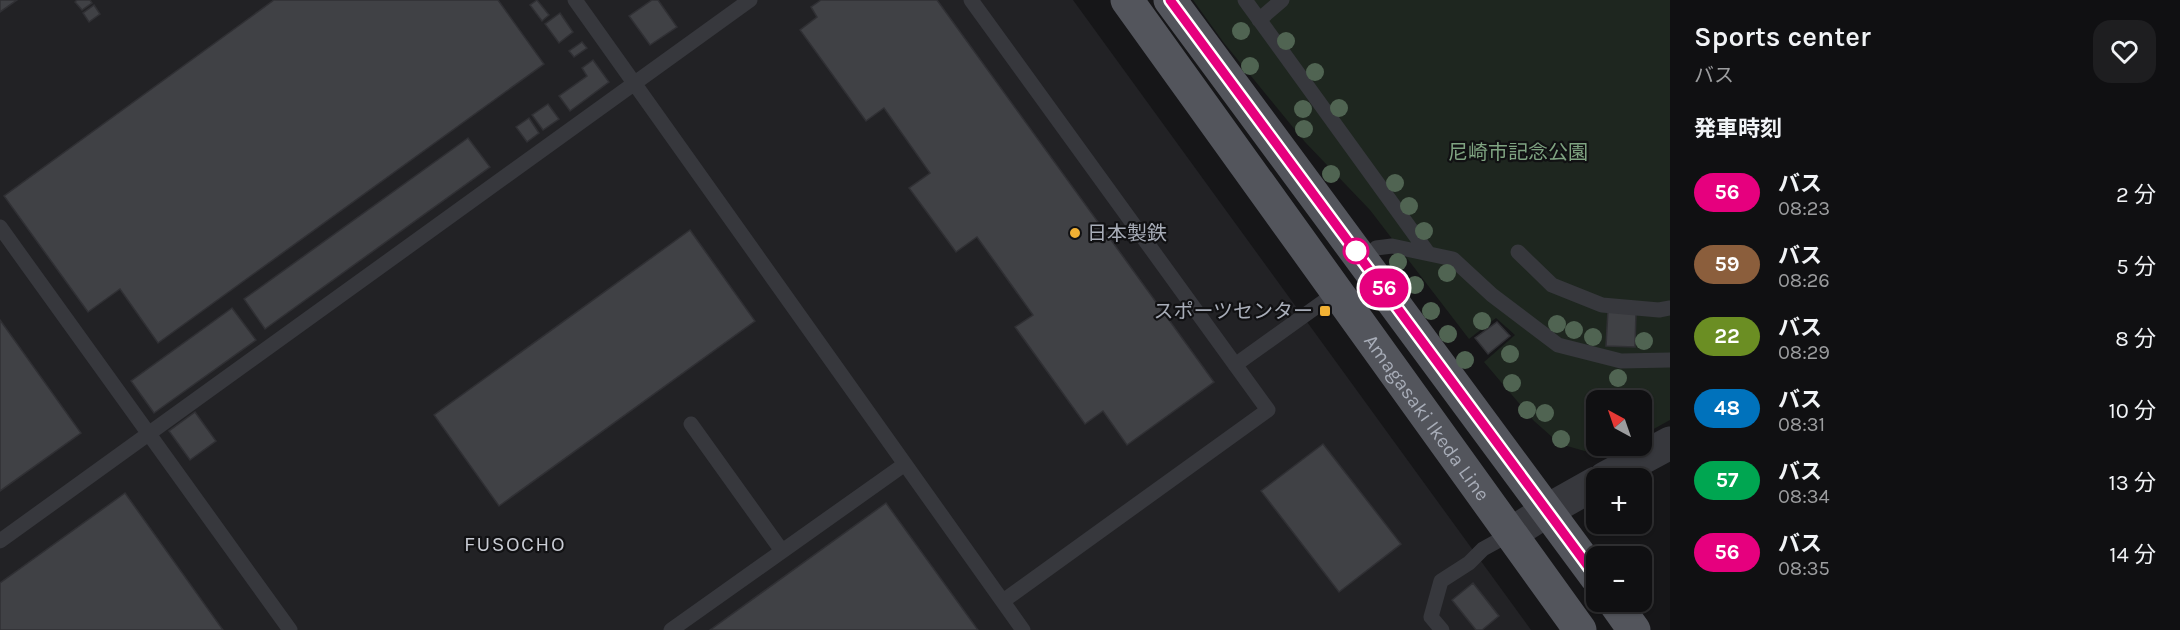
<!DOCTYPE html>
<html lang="ja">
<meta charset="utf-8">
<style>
:root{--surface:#101012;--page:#1e1e20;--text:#f1f3f6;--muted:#9c9d9f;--line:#303032}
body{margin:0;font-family:Karla,"Noto Sans JP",sans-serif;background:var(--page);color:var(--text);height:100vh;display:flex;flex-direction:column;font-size:22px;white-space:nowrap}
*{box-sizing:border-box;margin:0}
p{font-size:20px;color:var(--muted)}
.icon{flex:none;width:33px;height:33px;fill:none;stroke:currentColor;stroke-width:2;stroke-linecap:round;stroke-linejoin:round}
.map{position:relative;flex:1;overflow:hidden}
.drawer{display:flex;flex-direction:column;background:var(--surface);width:510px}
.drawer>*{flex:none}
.badge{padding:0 12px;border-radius:20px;font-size:21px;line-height:39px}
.needle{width:39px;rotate:320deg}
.fabs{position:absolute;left:1586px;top:390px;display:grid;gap:12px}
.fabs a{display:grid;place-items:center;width:66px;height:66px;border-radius:12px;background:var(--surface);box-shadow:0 2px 4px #0004,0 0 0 2px var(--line);font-size:30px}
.map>.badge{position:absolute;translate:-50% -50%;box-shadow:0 0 0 3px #fff}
h2{padding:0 24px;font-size:22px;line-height:54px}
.round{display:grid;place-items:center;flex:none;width:63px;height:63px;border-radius:18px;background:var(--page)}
.summary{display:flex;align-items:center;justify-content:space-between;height:102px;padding:0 24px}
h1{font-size:28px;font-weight:600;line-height:45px}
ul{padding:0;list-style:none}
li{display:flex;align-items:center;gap:18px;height:72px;padding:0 24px}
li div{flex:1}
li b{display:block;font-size:22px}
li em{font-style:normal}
li .badge{min-width:66px;font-weight:700;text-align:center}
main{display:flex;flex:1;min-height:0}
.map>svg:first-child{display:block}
.built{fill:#222225}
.green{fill:#1e261f}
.building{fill:#404145;stroke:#303034;stroke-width:1.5}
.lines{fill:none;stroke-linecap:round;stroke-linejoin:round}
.service{stroke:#37383d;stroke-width:15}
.tertiary{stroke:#37383d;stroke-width:33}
.primary{stroke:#53555c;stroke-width:33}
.tree{fill:#506452}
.line-casing{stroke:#fff;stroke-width:14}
.line{stroke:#e6007e;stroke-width:9}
.poi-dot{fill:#f2b134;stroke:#111113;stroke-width:2}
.stop-dot{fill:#fff;stroke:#e6007e;stroke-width:3}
.labels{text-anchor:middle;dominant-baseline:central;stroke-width:4.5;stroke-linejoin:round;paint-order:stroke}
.park-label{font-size:20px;fill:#7fa381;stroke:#111113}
.poi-label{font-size:20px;fill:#a8adb8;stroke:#111113;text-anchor:start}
.street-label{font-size:20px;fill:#a8adb8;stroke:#111113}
.neighbourhood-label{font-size:21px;letter-spacing:1.5px;fill:#c9ccd4;stroke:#111113}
</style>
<main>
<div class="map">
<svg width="1670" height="630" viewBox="0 0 1670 630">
<rect width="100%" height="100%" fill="#161618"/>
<path class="built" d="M0,0H1073L1531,630H0Z"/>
<path class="green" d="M1193,0H1670V420L1641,436V400H1596V446H1617L1595,454L1560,444L1534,421L1484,362L1515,335L1496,318L1469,339L1370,210L1305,142L1224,43Z"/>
<path class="building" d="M0,0H17L0,12Z
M77,0H90L92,3L82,10L75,2Z
M274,0H498L544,64L158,343L120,289L88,312L4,196Z
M537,0L549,15L542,21L530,5Z
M652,0H658L677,27L650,45L629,16Z
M821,0H937L1214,382L1127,445L1103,411L1085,424L1015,327L1033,315L977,237L956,252L909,188L930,173L884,108L866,121L800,30L817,17L811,7Z
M94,5L100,14L89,22L83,13Z
M560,13L573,32L559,43L545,24Z
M582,42L587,48L574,57L569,51Z
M593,60L609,82L570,111L559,96L587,76L582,68Z
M548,104L559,119L543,130L532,115Z
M529,118L539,133L527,142L516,127Z
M468,138L490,167L265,329L244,299Z
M690,230L755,321L499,506L434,415Z
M232,308L256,340L154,413L131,381Z
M1608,310L1636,311L1635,347L1606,346Z
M0,320L81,433L0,491Z
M1497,322L1510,336L1488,354L1475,338Z
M195,412L216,441L190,460L169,431Z
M1323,444L1401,544L1339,592L1261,491Z
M125,493L223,630H0V583Z
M886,503L978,630H710Z
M1473,583L1499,616L1482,630H1476L1452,600Z"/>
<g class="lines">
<path class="service" d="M575,0L1023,630
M971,0L1268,410L1003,601
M1245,0L1428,253
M1259,20L1282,0
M0,227L290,630
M1376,248L1392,246L1453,259L1492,295L1558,345L1621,361L1670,360
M1518,252L1552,285L1602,305L1659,310L1670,308
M1235,365L1337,292
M691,424L782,551
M0,541L750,0
M671,630L905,464
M1442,630L1431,617L1441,581L1469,563L1483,549L1512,533"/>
<path class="tertiary" d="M1605,478L1670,443
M1512,533L1548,510L1596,483"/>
<g class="primary">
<path id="s1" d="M1127,0L1580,630"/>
<path d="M1170,0L1596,577"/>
<path d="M1614,602L1634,630"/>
</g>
</g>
<g class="tree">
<circle cx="1241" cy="31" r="9"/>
<circle cx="1286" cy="41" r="9"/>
<circle cx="1250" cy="66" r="9"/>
<circle cx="1315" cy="72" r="9"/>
<circle cx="1339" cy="108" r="9"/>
<circle cx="1303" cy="109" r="9"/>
<circle cx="1304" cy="129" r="9"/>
<circle cx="1331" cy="174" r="9"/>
<circle cx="1395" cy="183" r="9"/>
<circle cx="1409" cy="206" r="9"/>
<circle cx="1424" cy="231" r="9"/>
<circle cx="1398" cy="262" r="9"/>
<circle cx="1447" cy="273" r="9"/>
<circle cx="1415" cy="285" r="9"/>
<circle cx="1431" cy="311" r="9"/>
<circle cx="1482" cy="321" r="9"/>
<circle cx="1557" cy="324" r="9"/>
<circle cx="1574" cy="330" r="9"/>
<circle cx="1448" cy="334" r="9"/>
<circle cx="1593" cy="337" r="9"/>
<circle cx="1644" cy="341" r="9"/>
<circle cx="1510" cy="354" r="9"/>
<circle cx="1465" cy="360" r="9"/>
<circle cx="1618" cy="378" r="9"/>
<circle cx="1512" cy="383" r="9"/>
<circle cx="1527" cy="410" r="9"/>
<circle cx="1545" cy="413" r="9"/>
<circle cx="1561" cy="439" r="9"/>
</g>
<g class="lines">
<g class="line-casing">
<path id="line" d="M1170,0L1596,577"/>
</g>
<use href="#line" class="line"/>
</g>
<g class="poi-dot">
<circle cx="1075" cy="233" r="6"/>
<rect x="1319" y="305" width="12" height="12" rx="3"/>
</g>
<circle class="stop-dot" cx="1356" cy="251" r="12"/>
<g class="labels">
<g class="park-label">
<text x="1518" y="152">尼崎市記念公園</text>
</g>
<g class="poi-label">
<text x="1087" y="233">日本製鉄</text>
<text x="1313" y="311" text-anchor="end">スポーツセンター</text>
</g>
<g class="street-label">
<text stroke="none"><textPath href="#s1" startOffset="514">Amagasaki Ikeda Line</textPath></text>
</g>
<g class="neighbourhood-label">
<text x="515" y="544">FUSOCHO</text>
</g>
</g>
</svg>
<div class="fabs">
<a><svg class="needle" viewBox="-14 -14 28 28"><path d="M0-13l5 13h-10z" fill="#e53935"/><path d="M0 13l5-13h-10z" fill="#9c9d9f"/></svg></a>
<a>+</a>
<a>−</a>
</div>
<b class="badge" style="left:1384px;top:288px;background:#e6007e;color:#fff">56</b>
</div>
<section class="drawer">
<div class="summary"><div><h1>Sports center</h1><p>バス</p></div><a class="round"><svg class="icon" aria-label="heart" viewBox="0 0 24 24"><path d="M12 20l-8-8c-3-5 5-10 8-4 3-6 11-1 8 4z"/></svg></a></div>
<h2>発車時刻</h2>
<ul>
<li><span class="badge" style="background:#e6007e;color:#fff">56</span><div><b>バス</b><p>08:23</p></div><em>2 分</em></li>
<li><span class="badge" style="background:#8b5e3c;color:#fff">59</span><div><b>バス</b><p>08:26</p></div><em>5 分</em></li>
<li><span class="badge" style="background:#6b8e23;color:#fff">22</span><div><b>バス</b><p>08:29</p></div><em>8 分</em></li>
<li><span class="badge" style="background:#0072bc;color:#fff">48</span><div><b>バス</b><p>08:31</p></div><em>10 分</em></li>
<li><span class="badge" style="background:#00a651;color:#fff">57</span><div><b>バス</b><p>08:34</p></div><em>13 分</em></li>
<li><span class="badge" style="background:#e6007e;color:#fff">56</span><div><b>バス</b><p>08:35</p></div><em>14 分</em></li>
</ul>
</section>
</main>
